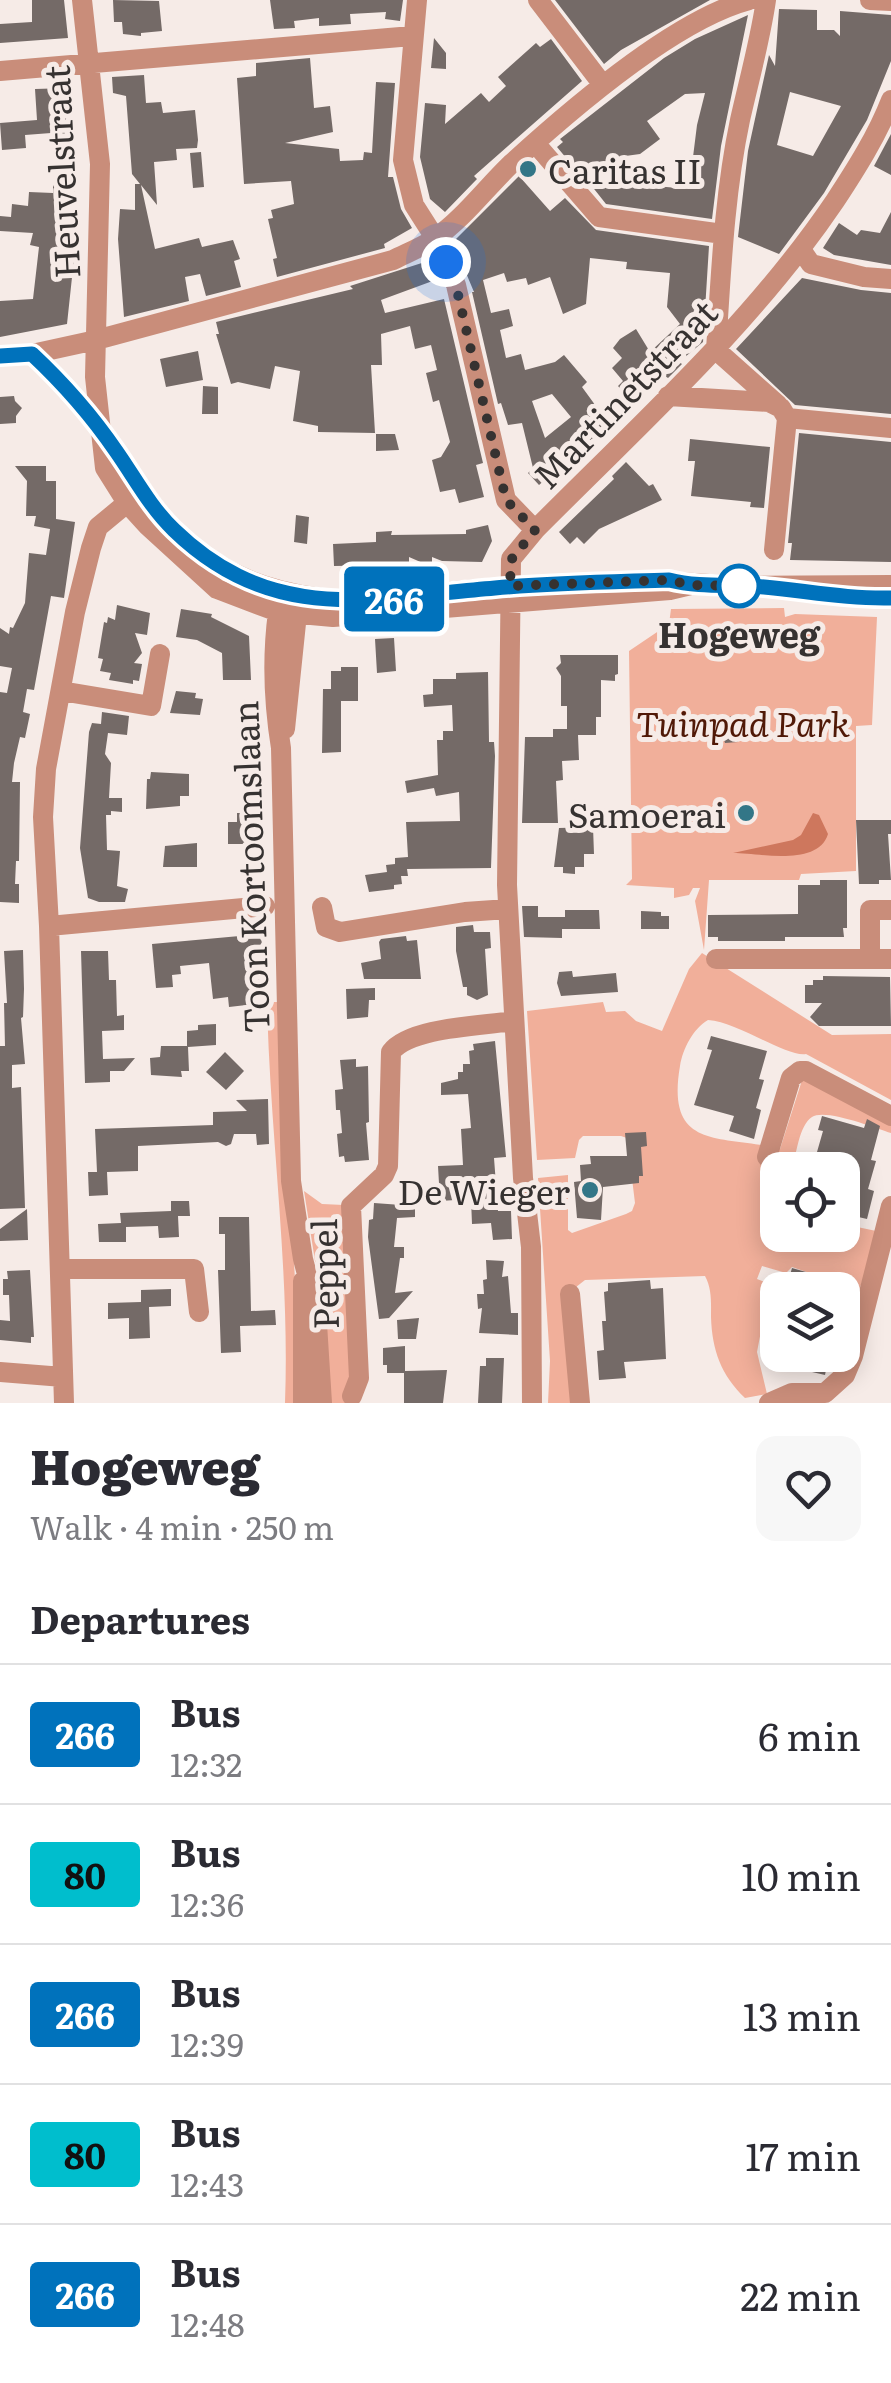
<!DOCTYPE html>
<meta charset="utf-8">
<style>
:root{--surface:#fff;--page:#f7f7f7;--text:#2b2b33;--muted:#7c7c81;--line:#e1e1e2}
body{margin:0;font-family:Literata,serif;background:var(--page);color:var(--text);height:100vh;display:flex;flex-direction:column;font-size:38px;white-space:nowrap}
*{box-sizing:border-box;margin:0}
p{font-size:32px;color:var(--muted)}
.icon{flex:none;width:55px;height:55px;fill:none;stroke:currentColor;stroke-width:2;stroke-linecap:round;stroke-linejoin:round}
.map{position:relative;height:1403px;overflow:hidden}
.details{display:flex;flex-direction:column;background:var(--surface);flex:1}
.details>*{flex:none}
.badge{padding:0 20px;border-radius:8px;font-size:35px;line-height:65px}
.controls{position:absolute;left:760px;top:1152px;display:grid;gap:20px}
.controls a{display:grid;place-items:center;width:100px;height:100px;border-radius:20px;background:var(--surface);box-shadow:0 5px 25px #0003;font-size:50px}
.you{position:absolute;width:50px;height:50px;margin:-25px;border:8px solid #fff;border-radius:50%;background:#1a73e8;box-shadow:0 0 0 15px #1a73e833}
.map>.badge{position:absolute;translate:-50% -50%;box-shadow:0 0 0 5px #fff}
h2{padding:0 30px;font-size:38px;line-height:90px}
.round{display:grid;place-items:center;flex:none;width:105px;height:105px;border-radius:20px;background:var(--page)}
.headline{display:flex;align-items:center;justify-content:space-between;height:170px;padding:0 30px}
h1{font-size:48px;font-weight:800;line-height:75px}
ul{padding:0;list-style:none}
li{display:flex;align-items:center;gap:30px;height:140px;padding:0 30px;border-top:2px solid var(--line)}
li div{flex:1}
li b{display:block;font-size:38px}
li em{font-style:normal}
li .badge{min-width:110px;font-weight:700;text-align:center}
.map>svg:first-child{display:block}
.green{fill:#f1af9a}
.water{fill:#ce775d}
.building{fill:#746a67;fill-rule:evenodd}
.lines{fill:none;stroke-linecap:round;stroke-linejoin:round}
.minor{stroke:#c98d7a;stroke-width:20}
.line-casing{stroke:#fff;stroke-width:22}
.line{stroke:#0072bc;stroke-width:15}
.walk{stroke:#363231;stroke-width:10;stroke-dasharray:0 18}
.poi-dot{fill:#337687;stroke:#f6ebe7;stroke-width:4}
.stop-dot{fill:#fff;stroke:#0072bc;stroke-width:5}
.labels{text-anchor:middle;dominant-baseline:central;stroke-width:10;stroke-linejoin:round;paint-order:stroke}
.poi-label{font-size:35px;fill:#363231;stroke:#f6ebe7;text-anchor:end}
.street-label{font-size:35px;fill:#363231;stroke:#f6ebe7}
.stop-label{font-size:35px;font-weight:bold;fill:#363231;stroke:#f6ebe7}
.park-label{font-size:35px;font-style:italic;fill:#501907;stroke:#f6ebe7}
</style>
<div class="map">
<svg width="891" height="1403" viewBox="0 0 891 1403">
<rect width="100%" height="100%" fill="#f6ebe7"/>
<path class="green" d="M784,608L785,617L795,614L877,617L872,725L856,726V871L801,874L799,880H709L704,950L695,901L700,888H693L689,895L674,898V888L626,885L632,879L629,651L669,624L671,609Z
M702,953L832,1035L891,1034V1100L806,1054C786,1057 738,1022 708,1020C693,1029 683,1048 680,1066C665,1153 724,1134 780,1149L804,1074L891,1119V1133C875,1128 825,1108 812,1117C799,1125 796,1156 792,1170H778V1235H842L843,1224L881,1232L859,1290L792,1267L786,1273L762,1266L757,1279L770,1284L757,1352L767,1394L745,1398C721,1375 712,1350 711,1317C711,1302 712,1289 705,1276L585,1280L571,1291L579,1403H548L550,1361L538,1178L568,1175V1230L572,1233L626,1214L632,1211L635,1203L627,1138L621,1136H583L579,1140L575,1158L537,1160L527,1011L603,1002L606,1012L625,1011L636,1021L662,1031L689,969Z
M267,1002H278L296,1296L297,1403H285C290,1268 270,1137 267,1002Z
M304,1191L322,1204L344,1205L357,1378L348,1403H326L321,1299Z"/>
<path class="water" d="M813,813L819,815L828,834C818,867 759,853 733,853L793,840L801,835Z"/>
<path class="building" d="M32,0H64L68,38L0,43V24L32,22Z
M113,0L159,1L162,31L141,33V36L123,34L122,22H114Z
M270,0H403L400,21L385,19L386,12L350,14L351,24L319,26V18L294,21L295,28L274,29Z
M555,0H710L621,50L604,64Z
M779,9L817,10V30H834L840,36V11L891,15V61L867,120L824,193L779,254L738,237L748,151L769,55L775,66ZM790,92L841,106L813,156L777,145Z
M748,15L721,146L712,219L606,204L587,180L689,189L697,125L705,93L685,94L647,121L660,139L640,154L618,157L577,171L557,147L563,142L560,139L664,58L695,39Z
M434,38L446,53V69L431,68Z
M551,39L582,81L474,176L477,179L445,212L430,199L420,157L425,103L446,105L445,124L481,93L489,102L506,86L498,77L536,43L540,47Z
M310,58L314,108L330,106L333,132L285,143L339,149L340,161L363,160L364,152L372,153L376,82L395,83L388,177H393L401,209L412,228L384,244L385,248L277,277L273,259L277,258L268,219L273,218L271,210L294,204L291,181L244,184L237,78L256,76V63Z
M144,75L146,103L161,102L163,113L195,110L198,140L197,148L176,149L177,160L154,162L157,205L141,185L155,249L199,238L202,247L233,240L240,259L234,261L241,287L206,296L200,274L185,277L189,301L124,317L118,239L120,209L135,210V184H140L132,174L126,96L113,93L112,77Z
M68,88L70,119H75V149L62,150L60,140L52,141L51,133L25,135L26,148L2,150L0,123L37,120L35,89Z
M891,134V175L874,166Z
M201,152L204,187L193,188L190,153Z
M519,176L550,211L565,198L596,230L709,246L703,342L679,362L682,364L668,378L665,376L657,384L653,380L631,401L618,386L623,381L612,368L622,358L613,348L620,339L636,329L650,352L680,324L667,307L670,273L626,269L627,262L590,258L586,304L563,314L550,277L528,285L526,278L507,282L504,273L483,280L491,313L509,309L513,326L500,330L506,358L521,354L525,370L555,362L564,355L587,382L582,387L609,424L539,485L528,473L533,468L522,423L508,425L501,403L498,404L472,292H474L453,242ZM552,394L571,417L545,438L532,401Z
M53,185L75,186L73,239L76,240L67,324L0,337V301L33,299L39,247L30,245L33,233L0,231V216L11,217L12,204L28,206L29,192L53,193Z
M891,212V265L834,255L823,248L839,223L857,235L861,230L880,233Z
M428,261L438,279L381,300L385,313L444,299L483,463L476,465L484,497L459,503L455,489L440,492L432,460L441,457L450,442L439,400L433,402L426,373L437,370L431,345L415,349L410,326L381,334L382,365H371L375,433L318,432V426L293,421L300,371L275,366L270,389L238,382L231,384L216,334H219L216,322L353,289L350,286Z
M802,278L861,290L891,293V414L795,405L736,349Z
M198,351L203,380L166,387L160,359Z
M203,386L218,387V414H202Z
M14,396L15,401L22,408L16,416V423L0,424V397Z
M799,433L891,442V562L790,560L792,543H788Z
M376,434H395L399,450L376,451Z
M690,439L770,447L764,508L750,507L751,502L691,496L695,461H688Z
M626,462L649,486L653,484L662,500L599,529L584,544L577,537L570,544L559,532L614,479L612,476Z
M15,466H46V481H56V519L75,522L64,598L51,596L34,690L27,689L23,712L30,714L25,738L20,737L14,763L12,782H20L19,861H16L15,884H19V903L0,902V692L7,693L12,668L0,666V628L9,634L10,627L13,628L25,603L29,553L46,555L50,529L34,526L36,516H26L27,481Z
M296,515L309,517L307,544L294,542Z
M488,525L492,541L482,562L442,561L432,557V567L409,557V563L392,565L334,566L333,544L376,542V532L392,531L391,535L466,534V530Z
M117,605L150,613L147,635L135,633L142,653L134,663L142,664L139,681L133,680V684L109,680L111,673L100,671L103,659L98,658L104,622L107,623L108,617L115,620Z
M181,609L212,614L211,617L249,636L251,680H223L222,653L197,640L176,637Z
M394,638L396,671L377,673L375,639Z
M560,655H618V674L615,675V681L601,680V717H596V735H578L579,760L562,761L563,780L556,781L558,823H522L525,737H553V729H567V706H561V676L556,668L561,663Z
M341,667H358V701H341V752L322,753L323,689H331V671H341Z
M488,672L489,742H494L495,756L491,868L407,869L408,876H401L402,884L394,885V889L369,892L365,875L387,872L386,865L395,864V858L408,857L406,822L460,821L459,792L436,796L434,788L407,793L405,781L438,775L437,740H443V731H453L452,705L424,707L423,695L433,694V679H456V673Z
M176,691L196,693L195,698L203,699L200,715L170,713Z
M102,712L129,716L127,735L108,733L105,754L111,763L109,798H122V812L111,811V815H106L107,850L120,851L117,886L128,889L125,902H99L88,898L80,848L89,732L92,723L101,724Z
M731,716L738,742L725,743L719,723Z
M151,772L189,774V796H180V806L146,809L147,779H150Z
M237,813H249V844H228V822H237Z
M856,820H891V834H888L891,880H879V884H859Z
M593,827L594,854H584V867H575V874L563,873V867H554L559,828Z
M197,843V867H163L165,846Z
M820,880H847V928H843L844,937H785V941H718V937H708V915L798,914V885H820Z
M522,906H538V917H565V910H599L600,929H562V938L524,937Z
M641,911L661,912V916H669V929H641Z
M473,925L474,932H490L491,948L485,949L488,995L477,1000L467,995V987H463L456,951V927Z
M261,934L265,983L252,985L255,1004L229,1007L228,997L213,999L209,963L180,966L181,974L172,975L173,987L156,988L152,944Z
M406,936L407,941L417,940L421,979H364L361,963L381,959L379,942L381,939Z
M23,950L24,989L23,1017L21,1018L25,1064L12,1065V1088L21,1087L25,1208L0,1209V1046H5L4,1003H7L4,951Z
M81,951H108L109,980H116L117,1016L124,1015V1030L102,1031L103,1059L135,1058L124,1071H110V1082L85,1083Z
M572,971L573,977L616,973L618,992L561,996L557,983L559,972Z
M823,976L890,977L891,1026H819L810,1017L822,1003H805V985H813V980H823Z
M375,988V1000H369L368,1017L347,1019L346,989Z
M216,1024V1045L188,1047L189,1071H181L182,1077L151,1075L150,1058L160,1057L161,1046H187V1031L198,1030V1025Z
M711,1036L767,1051L759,1079L764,1080L756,1108L761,1110L754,1139L729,1131L734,1116L694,1105L712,1050L707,1049Z
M495,1041L506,1157L494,1158L498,1211H511L512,1239L493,1240L491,1223L472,1224L471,1199L440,1201L438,1166L463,1165L461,1129L471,1128L468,1094L441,1095V1083L458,1079V1072H463V1064H470L469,1051L474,1050L473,1044Z
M225,1052L244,1071L226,1090L206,1072Z
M356,1059V1067L368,1066L369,1122L366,1123L369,1160L345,1162L344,1156L339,1157L337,1134L342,1133L340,1110H336L335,1090L343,1089L340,1060Z
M268,1099L269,1144L257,1145L256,1134H234L231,1144L226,1146L218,1142L138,1146V1171L107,1172L108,1195L89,1196L88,1172H97L95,1129L213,1125V1112L247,1111L236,1100Z
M822,1116L864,1128L867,1119L880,1126L871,1160L876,1161L868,1189L874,1191L867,1219L854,1216L853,1223L842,1220L846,1197L842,1196V1166L815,1159L823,1131L818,1130Z
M646,1132L647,1146L641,1147L643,1176H639V1183L603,1187L601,1220L577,1218L574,1182L581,1181L580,1165L591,1164L590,1156H627L625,1133Z
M171,1201H189L190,1216H178L179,1237L159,1238L158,1226L126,1227V1242H99L98,1224L121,1223L120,1213L171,1211Z
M374,1203L415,1206V1217L397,1218L394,1247H404V1258H400L395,1293L413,1291L389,1318L379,1319L368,1237L369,1220L373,1219Z
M27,1209L28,1240L0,1241V1229Z
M219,1217H249L251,1311L275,1310L276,1325L240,1326L241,1352L221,1353L218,1270H225V1234H219Z
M486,1260L504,1261L502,1277L508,1276L511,1313H518V1335L479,1333L482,1308L478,1309L477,1294H484L483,1280L487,1279Z
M792,1268L806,1272L804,1279L829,1286L828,1290H791L776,1286L780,1272L790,1275Z
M30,1270L34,1337H31V1343L0,1340V1320L10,1321L9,1295H3V1279H8L7,1271Z
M650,1280L651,1289L663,1288L666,1359L624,1362L626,1378L599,1380L597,1351L604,1350L602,1321H606L604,1292L608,1291V1283Z
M171,1289V1306L149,1307L150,1338L129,1339V1318L108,1319V1303L141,1302V1290Z
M419,1318L416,1339H398L397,1320Z
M405,1346V1371L447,1370L443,1403H404V1373H387V1365H383V1348Z
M803,1355H829L825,1375L799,1369Z
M486,1358H504L502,1403H478L480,1366H486Z"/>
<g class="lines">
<path class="minor" d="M82,0L100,164L95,377L105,468L127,503L147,525L217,589L278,612L333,617L670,590L691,585
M417,0L403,160L414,205L435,238L456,285L506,500L535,530
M538,0L603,85
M870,0L891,1
M0,71L412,36
M535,143L599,217L723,234
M802,251L811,264L864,277L891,279
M716,350C721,274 724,196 740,120C749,80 760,41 766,0
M716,350L778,405
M32,354C63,383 93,416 117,452C134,477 149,504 170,526C233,593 323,607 410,598C425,597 440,592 455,591C493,587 532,586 570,584
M0,356L32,354L96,340L393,260C407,253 422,247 434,239C463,219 486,188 511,164C569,111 674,20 749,0
M668,396L769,402L781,408L787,418
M787,418L891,428
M774,550L787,418
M679,582L739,586L891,585
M289,604L278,612C272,657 274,705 281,748L291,1181L303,1259L316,1308L322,1403
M61,691L151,706L160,654
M285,729L298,604
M322,907L326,927L340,932L465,912L508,909
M49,926L265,906
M716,959H891
M870,959V910H891
M767,1157L791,1078L800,1071H806L891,1116
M60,1269H194L199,1312
M303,1281V1403
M570,1294L580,1403
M0,1372L63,1377
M352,1396L359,1378L351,1206L384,1175L388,1166L391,1052C410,1027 482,1026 513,1021
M64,1403L49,926L43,817L46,769L75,612L91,548L98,527L127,503
M532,1403L531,1247L523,1178L507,885L511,559L535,530C639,425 752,324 835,201C856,169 877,136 891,100
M769,1403L792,1393H825L845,1375L853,1356L891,1206"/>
</g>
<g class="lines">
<g class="line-casing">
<path id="line" d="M0,356L32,354C63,383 92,416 116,451C135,478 150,507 174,530C273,626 373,598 495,588C553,583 611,582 669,580C701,588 732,584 764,587C807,591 848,599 891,598"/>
</g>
<use href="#line" class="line"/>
<path class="walk" d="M446,262L456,286L506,500L535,530L511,560L510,586L669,580L691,585L739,586"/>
</g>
<g class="poi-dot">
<circle cx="528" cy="169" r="10"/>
<circle cx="746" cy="813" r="10"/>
<circle cx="590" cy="1190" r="10"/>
</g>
<circle class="stop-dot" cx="739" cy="586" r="20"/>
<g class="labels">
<g class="poi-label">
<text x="548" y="169" text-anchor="start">Caritas II</text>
<text x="726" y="813">Samoerai</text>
<text x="570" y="1190">De Wieger</text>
</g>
<g class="street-label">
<text transform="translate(60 172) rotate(-93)">Heuvelstraat</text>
<text transform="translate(624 393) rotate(-46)">Martinetstraat</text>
<text transform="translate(249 867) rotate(-92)">Toon Kortoomslaan</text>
<text transform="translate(323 1274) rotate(-91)">Peppel</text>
</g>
<g class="stop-label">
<text x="739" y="633">Hogeweg</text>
</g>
<g class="park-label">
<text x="743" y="722">Tuinpad Park</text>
</g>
</g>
</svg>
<div class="controls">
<a><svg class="icon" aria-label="locate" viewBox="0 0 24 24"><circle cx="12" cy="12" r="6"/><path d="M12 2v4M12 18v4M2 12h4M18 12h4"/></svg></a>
<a><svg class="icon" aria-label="layers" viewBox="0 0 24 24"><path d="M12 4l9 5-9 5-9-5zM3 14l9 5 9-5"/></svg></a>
</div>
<div class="you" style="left:446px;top:262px"></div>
<b class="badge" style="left:394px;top:599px;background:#0072bc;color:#fff">266</b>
</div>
<section class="details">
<div class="headline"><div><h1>Hogeweg</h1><p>Walk · 4 min · 250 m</p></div><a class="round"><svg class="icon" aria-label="heart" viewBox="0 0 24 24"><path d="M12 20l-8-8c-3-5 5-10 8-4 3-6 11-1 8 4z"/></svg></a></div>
<h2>Departures</h2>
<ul>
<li><span class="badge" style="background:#0072bc;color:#fff">266</span><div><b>Bus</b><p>12:32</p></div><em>6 min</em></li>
<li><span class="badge" style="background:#00becd;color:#111">80</span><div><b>Bus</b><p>12:36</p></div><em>10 min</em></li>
<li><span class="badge" style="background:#0072bc;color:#fff">266</span><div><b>Bus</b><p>12:39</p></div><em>13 min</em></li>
<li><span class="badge" style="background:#00becd;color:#111">80</span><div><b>Bus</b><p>12:43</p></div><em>17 min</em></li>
<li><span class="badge" style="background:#0072bc;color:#fff">266</span><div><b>Bus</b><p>12:48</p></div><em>22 min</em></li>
</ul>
</section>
